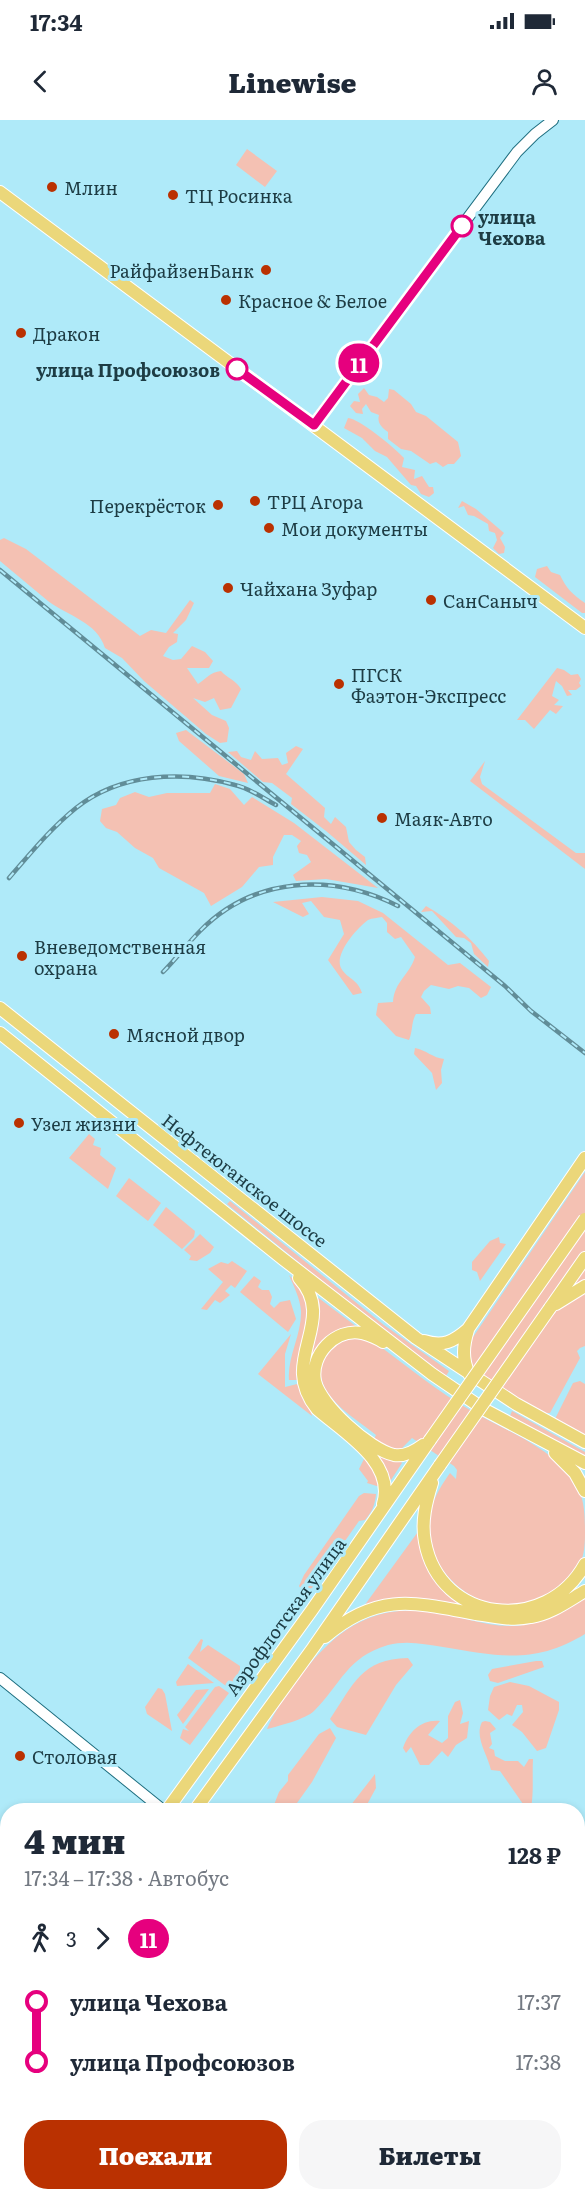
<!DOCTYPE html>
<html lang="ru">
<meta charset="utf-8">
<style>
:root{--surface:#fff;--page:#f6f6f7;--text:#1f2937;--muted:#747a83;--accent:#ba3101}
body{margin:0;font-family:Literata,serif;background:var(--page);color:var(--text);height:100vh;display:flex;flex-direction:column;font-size:22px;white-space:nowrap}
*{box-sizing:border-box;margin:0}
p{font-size:20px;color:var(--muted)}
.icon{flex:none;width:33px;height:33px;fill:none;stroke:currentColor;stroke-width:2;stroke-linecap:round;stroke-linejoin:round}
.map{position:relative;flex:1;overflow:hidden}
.panel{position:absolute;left:0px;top:1683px;width:585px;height:398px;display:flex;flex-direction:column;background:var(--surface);border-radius:24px 24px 0 0;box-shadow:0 3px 9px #0003}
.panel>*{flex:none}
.badge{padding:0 12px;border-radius:20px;font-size:21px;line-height:39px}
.map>.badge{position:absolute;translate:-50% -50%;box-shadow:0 0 0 3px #fff}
.legs{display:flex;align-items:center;gap:9px;height:66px;padding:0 24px;font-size:20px}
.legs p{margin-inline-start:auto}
.head{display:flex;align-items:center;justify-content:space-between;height:102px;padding:0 24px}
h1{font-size:33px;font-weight:800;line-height:45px}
.button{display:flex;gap:12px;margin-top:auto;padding:12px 24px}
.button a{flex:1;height:69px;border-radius:24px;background:var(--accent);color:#fff;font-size:24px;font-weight:800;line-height:69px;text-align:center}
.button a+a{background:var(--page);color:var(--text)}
ul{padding:0 24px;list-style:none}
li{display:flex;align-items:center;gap:21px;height:60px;font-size:22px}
li i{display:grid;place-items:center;width:9px;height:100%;margin:0 8px;background:currentColor}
li i::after{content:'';width:15px;height:15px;margin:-8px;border:4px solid;border-radius:50%;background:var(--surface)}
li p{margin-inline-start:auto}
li:first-child i{background:linear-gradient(#0000 50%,currentColor 0)}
li:last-child i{background:linear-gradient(currentColor 50%,#0000 0)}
.status{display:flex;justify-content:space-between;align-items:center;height:42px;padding:0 30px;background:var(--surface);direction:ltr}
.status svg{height:16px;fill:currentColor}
header{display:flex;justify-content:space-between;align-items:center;height:78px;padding:0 24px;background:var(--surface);font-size:27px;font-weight:800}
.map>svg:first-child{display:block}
.green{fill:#f4c1b3}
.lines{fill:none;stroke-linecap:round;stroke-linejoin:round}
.minor-casing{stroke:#1f6f80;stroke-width:12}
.major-casing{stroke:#fff;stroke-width:14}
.minor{stroke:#fff;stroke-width:10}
.major{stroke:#ebd77a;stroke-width:12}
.rail-casing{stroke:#618d98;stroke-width:4.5}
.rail{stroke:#afeaf9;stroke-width:2;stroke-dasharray:7;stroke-linecap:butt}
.major-bridge-casing{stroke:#fff;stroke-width:14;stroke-linecap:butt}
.major-bridge{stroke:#ebd77a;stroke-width:12}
.line-1-casing{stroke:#fff;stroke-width:14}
.line-1{stroke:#e6007e;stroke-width:9}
.poi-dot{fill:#ba3101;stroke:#afeaf9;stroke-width:2}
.stop-1-dot{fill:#fff;stroke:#e6007e;stroke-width:3}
.labels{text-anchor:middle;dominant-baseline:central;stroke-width:6;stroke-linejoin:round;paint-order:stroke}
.poi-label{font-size:18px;fill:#1d3c44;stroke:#afeaf9;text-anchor:start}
.stop-label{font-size:18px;font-weight:bold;fill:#1d3c44;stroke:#afeaf9;text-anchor:start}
.street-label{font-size:18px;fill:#1d3c44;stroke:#afeaf9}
</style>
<div class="status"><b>17:34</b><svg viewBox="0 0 49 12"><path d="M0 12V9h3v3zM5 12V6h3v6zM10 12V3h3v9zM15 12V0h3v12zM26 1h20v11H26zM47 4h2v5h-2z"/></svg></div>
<header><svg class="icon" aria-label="back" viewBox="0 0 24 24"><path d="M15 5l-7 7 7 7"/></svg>Linewise<svg class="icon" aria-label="person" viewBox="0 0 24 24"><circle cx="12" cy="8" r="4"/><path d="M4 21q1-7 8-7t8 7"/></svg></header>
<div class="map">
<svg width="585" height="2080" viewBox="0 0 585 2080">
<rect width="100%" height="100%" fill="#afeaf9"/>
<path class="green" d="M247,29L277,51L265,67L236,45Z
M364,268L369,275L377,277L384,282L388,278L389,269L394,270L411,284L416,292L426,296L458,322L461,336L454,344H448L443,347L436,342L430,344L411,331L401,329L388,319V312C381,307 377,303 379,295L371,292L366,284L362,289L363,294L356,293L350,286L354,281L360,282L358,274Z
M348,298C360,299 395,328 404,338L402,347L415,350L414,359L422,356L429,367H433L434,373L429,377L421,374L416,366L411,365L387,337L375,331L362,318L344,308Z
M462,381L476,389L504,413L500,418L505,427L504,433L499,434L493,428L497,420L495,413L489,411L488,404L474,396L468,395L464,386L458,388Z
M4,418L26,429L140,516L151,510L166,513L190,480L194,483L186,500L173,513L178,514L177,522L169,527L163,536L173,540L181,539L192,526L205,532L213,541L209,548H187L198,564C206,559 210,552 221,551C227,558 236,560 241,569L231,588L220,590L214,578L205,582L193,578L212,595L226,601L229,608L227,622L220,623L206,614L144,561L122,538L105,528C97,502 68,496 48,481C32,468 16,454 0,441V420Z
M547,446L551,452L560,455C566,468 573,475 585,483V493H582L535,457L537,449Z
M557,548L564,550L571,555L578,554L581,559L579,563L581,566L576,570H568L572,575L567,576L562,566L556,561L552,576L559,580L554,585L563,586L556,594L550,590L534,609L525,600H517Z
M186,610L244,654L248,663L219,656L179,621L176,613Z
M296,626L303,629L286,654L325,688L324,697L331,704L335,697L346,707L349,722L356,730L365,737L366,745L326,711L291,684L292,678L272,663L263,662L228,632L237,631L241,637L251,640L255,631L262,639L278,638L282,645L288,643L286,633Z
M485,641L480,657L482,664L576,733H585V749L470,661Z
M215,664L230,669L244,685L252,677L294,703L378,768L326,759L296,761L293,755L311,742L307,735L299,733L297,726L301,721L292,715H284L273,737V745L259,747L242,767L211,786L204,773L159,748L153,738L135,728L117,712L106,708L100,701L102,689L116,685L120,678L135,672L149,677L167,673H210Z
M322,777L358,781L383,793L448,845L460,843L491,867L487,875L481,878L469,868L458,866L449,869L431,865L424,871L421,877L430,887L431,894H416C411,902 413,911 409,920L396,916L376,895L378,883L393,882C394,862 410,854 415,837L401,817L395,819L387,812V803L382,797C378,798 372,798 368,800C357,808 334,834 341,848C347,859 357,858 362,873L353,875L328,840L344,814L340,800L324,797L311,781L302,783L309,794L303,797L273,782Z
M426,786C451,800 472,819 489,841L488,847L474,834L471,823L464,818L456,817L432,791L421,792Z
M415,928C426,930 433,938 444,939L441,950L442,963L436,970L432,953L414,934Z
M89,1014L95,1019L93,1025L101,1028L100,1035L116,1048L108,1069L69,1038Z
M585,1052V1226L580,1228L577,1231L580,1238L550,1293H545C528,1283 482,1261 472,1246C468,1239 469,1231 469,1223Z
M129,1058L161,1083L148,1101L116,1076Z
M230,1081L384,1205L449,1251L446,1256C371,1201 299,1143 227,1084Z
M166,1087L195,1111L194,1117L182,1129L153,1105Z
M200,1114L214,1127L210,1133L197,1141L189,1140L191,1136L184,1130Z
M499,1117L500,1123L506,1124L480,1161L477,1152L472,1150V1142L490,1121Z
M232,1141L247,1151L235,1168L231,1165L225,1171L230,1175L220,1183L215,1180L207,1190L201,1189L223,1162L208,1149L221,1142L228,1144Z
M289,1155C294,1161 302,1166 305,1173C316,1203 295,1231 297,1260H289C287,1237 302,1214 301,1191C300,1178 294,1167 289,1155Z
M254,1156L261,1161L258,1167L262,1170H269L272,1177L270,1184L274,1188L280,1182L290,1180L296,1199L288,1212L240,1172Z
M316,1176L357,1207L336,1213L311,1257L307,1240Z
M291,1214L285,1234V1267L297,1264C302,1274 311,1285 312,1296L258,1254Z
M351,1218L371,1221L381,1227C410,1249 439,1272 470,1290C500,1308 539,1322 563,1348C584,1369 585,1386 585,1414C585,1441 579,1452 558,1467C551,1472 543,1480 535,1483C478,1500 417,1449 431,1389C435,1376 442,1364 450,1353L456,1359L457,1350L454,1346L412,1318L400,1330L398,1338L402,1343L391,1360L380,1367L367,1363L368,1361L359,1349L376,1315C354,1297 306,1271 325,1236C330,1227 340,1221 351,1218Z
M580,1261L585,1264V1315L555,1299L573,1263Z
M512,1291L585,1332V1337L510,1296Z
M364,1373L376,1374C375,1385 372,1392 365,1400L359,1401L307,1475L304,1474L299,1466L304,1455L359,1376Z
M420,1409L425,1436L480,1490L364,1486Z
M585,1479V1514C534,1545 498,1536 443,1527C424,1524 407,1520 388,1525C347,1537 341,1564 314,1591C306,1599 279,1606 267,1609C275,1590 286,1575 298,1559C331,1515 366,1486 423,1491C454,1493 483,1507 513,1506C540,1505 562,1491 585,1479Z
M201,1519L203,1520L200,1532L208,1525L240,1546V1552L243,1556L230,1569L188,1538Z
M408,1538L413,1545L396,1565L366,1615L337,1607L330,1599C354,1564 361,1539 408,1538Z
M536,1541H542L544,1547L498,1563L490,1561L488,1555L492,1549Z
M188,1544L214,1563L177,1566L176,1562Z
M510,1562L529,1566L559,1582V1590L546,1628L537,1631L522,1612L512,1605L523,1592L522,1585H517L512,1596L507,1594L499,1600L488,1590L490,1576L494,1567Z
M219,1566L229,1573L190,1625L180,1618L183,1609L189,1611L185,1607L215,1567Z
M158,1568L162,1569L165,1574L172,1611L147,1594L145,1587Z
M209,1569L183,1604L177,1595L196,1570Z
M460,1580L463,1593L460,1604L469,1601L467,1618L456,1625L448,1637L442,1631L429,1645H420L411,1627L406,1633L403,1628C409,1611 422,1599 440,1601L428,1615L442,1623L448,1618V1596L455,1582Z
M485,1601L490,1602L496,1609L490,1613L492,1624L489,1628L494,1630L495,1636L505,1641H518L524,1647L529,1639H533C532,1656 534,1671 531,1688L523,1684L500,1651L491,1650C488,1635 474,1617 482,1602Z
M330,1608L336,1618L312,1662L292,1690H272L279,1672L288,1661V1655L319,1614Z
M375,1654L376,1668L364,1690H347Z
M585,1942V2063L584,2061L581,2064L585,2071V2080H550L543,2073H578V1945L579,1946Z
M443,2073H500L502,2080H443Z"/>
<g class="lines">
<g class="minor-casing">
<path id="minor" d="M313,305L517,32L535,14L553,0
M0,1558L163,1690"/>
</g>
<g class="major-casing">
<path id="major" d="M0,72L585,508
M0,888L416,1218L516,1284L585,1322
M0,913L283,1139L432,1254L485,1290L585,1343
M299,1158C339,1202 277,1240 317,1289C343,1312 396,1342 383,1384
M556,1184L585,1166
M550,1188L585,1138
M468,1210C463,1226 462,1239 469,1254
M424,1221C443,1227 453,1222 468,1209L585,1038
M383,1222C377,1218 369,1215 362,1213C335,1208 310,1235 315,1261C320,1285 370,1330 394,1335C405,1337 415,1331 423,1325
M555,1333L575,1353L585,1371
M432,1363C426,1382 421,1402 425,1422C440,1503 546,1515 585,1444
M325,1517C377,1472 414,1482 476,1494C495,1497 513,1501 531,1497C551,1494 568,1481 585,1471
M167,1690L312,1490L430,1320
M195,1690L313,1528L440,1345
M0,1925L8,1914
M0,1962L8,1951"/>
</g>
<use href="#minor" class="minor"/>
<use href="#major" class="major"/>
<g class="rail-casing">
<path id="rail" d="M0,450L505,866L531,891L585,933
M9,758C30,734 50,709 76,688C120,653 182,650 235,665C249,668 263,678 276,685
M163,852C176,839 187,824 200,811C254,756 332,753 398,786"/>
</g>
<use href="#rail" class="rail"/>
<g class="major-bridge-casing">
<path id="major-bridge" d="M430,1320L585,1099
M440,1345L550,1188"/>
</g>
<use href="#major-bridge" class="major-bridge"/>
</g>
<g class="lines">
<g class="line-1-casing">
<path id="line-1" d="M237,249L314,305L462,106"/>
</g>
<use href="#line-1" class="line-1"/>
</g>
<g class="poi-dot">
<circle cx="52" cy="67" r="6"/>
<circle cx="173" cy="75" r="6"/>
<circle cx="266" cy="150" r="6"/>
<circle cx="226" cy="180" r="6"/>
<circle cx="21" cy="213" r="6"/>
<circle cx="255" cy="381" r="6"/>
<circle cx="218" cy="385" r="6"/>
<circle cx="269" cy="408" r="6"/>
<circle cx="228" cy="468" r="6"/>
<circle cx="431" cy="480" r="6"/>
<circle cx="339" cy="564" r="6"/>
<circle cx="382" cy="698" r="6"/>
<circle cx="22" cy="836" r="6"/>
<circle cx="114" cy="914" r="6"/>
<circle cx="19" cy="1003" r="6"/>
<circle cx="20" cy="1636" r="6"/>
</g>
<g class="stop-1-dot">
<circle cx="462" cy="106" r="10"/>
<circle cx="237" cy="249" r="10"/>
</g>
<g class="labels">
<g class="poi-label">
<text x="64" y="67">Млин</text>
<text x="185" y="75">ТЦ Росинка</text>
<text x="254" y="150" text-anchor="end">РайфайзенБанк</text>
<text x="238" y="180">Красное &amp; Белое</text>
<text x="33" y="213">Дракон</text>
<text x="267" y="381">ТРЦ Агора</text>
<text x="206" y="385" text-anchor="end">Перекрёсток</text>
<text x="281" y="408">Мои документы</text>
<text x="240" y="468">Чайхана Зуфар</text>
<text x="443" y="480">СанСаныч</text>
<text x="351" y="554">ПГСК<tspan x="351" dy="21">Фаэтон-Экспресс</tspan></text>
<text x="394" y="698">Маяк-Авто</text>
<text x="34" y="826">Вневедомственная<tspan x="34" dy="21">охрана</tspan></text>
<text x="126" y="914">Мясной двор</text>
<text x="31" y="1003">Узел жизни</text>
<text x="32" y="1636">Столовая</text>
</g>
<g class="stop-label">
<text x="478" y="96">улица<tspan x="478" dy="21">Чехова</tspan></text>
<text x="220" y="249" text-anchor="end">улица Профсоюзов</text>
</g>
<g class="street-label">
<text transform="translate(245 1060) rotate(38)">Нефтеюганское шоссе</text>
<text transform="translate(285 1496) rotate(-54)">Аэрофлотская улица</text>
</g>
</g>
</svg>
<b class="badge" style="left:359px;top:243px;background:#e6007e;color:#fff">11</b>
<section class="panel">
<div class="head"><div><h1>4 мин</h1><p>17:34 – 17:38 · Автобус</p></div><b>128 ₽</b></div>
<div class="legs"><svg class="icon" aria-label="walk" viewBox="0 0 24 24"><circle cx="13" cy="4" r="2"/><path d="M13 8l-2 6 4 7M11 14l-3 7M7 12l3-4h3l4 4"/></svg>3<svg class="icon" aria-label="forward" viewBox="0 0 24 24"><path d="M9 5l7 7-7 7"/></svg><b class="badge" style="background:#e6007e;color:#fff">11</b></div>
<ul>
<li><i style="color:#e6007e"></i><b>улица Чехова</b><p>17:37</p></li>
<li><i style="color:#e6007e"></i><b>улица Профсоюзов</b><p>17:38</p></li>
</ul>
<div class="button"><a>Поехали</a><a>Билеты</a></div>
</section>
</div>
